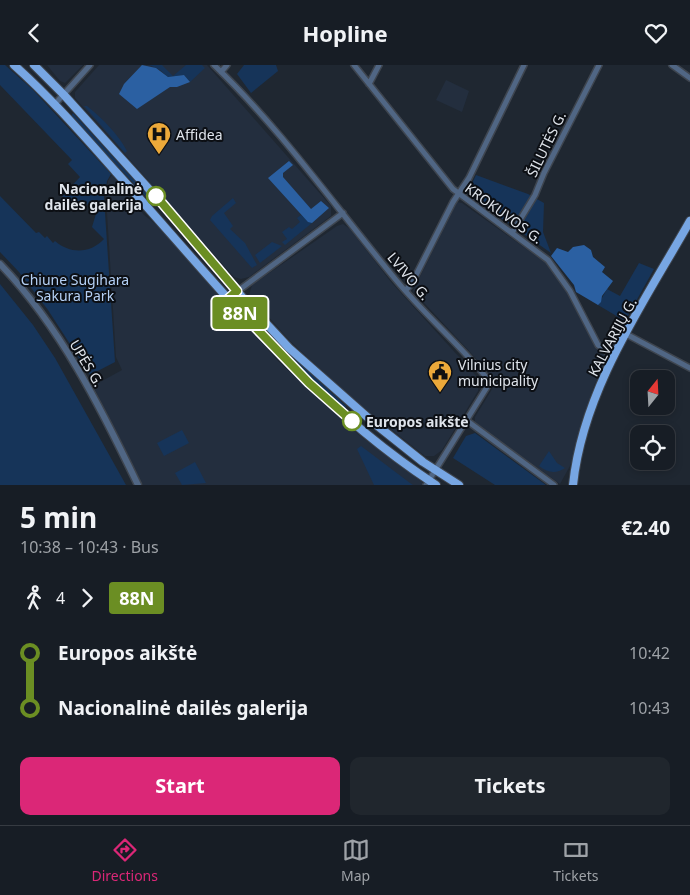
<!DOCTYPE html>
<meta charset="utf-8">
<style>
:root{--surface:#171d25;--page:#20262d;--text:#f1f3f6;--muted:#9ea2a7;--line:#363b42;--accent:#db2777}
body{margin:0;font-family:"Noto Sans",sans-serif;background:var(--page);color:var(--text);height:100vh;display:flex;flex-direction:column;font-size:19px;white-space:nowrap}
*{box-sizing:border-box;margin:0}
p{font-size:16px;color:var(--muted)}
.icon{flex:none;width:28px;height:28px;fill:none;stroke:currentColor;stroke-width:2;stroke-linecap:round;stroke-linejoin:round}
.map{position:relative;height:420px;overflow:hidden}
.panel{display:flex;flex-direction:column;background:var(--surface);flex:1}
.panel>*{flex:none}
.badge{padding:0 10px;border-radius:4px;font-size:18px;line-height:32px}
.needle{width:32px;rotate:18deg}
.fabs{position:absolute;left:630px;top:305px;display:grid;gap:10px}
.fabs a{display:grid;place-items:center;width:45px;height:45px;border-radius:10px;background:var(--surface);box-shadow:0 2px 8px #0003,0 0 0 1px var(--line);font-size:25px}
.map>.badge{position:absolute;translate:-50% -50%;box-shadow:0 0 0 2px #fff}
.legs{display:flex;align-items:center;gap:8px;height:55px;padding:0 20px;font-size:16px}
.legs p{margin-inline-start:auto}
.headline{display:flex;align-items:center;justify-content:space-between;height:85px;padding:0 20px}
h1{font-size:28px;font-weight:700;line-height:38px}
.primary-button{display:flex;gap:10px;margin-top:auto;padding:10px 20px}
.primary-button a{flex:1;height:58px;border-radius:10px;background:var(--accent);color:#fff;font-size:20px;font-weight:700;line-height:58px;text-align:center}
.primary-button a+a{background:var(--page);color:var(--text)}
ul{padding:0 20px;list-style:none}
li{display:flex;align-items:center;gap:18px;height:55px;font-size:19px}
li i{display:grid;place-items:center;width:8px;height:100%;margin:0 6px;background:currentColor}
li i::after{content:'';width:12px;height:12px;margin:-6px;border:4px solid;border-radius:50%;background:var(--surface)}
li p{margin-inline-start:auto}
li:first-child i{background:linear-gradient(#0000 50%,currentColor 0)}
li:last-child i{background:linear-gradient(currentColor 50%,#0000 0)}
header{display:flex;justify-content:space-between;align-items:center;height:65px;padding:0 20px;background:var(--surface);font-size:22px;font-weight:700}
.dock{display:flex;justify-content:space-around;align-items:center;height:70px;border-top:1px solid var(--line);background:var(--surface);font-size:14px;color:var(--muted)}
.dock a{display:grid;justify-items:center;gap:2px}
.dock .active{color:var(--accent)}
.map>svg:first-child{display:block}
.built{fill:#232e3e}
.green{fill:#163459}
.forest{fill:#2b60a2}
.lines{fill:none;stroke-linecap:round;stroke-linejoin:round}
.minor-casing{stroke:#3e454f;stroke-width:8}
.tertiary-casing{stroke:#3e454f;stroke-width:9}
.primary-casing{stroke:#3e454f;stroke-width:10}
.minor{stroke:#506684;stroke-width:5}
.tertiary{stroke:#506684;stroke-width:6}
.primary{stroke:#77a6e3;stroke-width:8}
.line-1-casing{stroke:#fff;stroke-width:11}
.line-1{stroke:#6b8e23;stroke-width:8}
.stop-1-dot{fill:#fff;stroke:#6b8e23;stroke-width:2.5}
.labels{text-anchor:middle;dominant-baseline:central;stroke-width:4;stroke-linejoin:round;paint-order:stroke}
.poi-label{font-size:14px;fill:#dfe4eb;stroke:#0c0f14;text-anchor:start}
.street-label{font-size:14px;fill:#dfe4eb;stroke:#0c0f14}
.stop-label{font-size:14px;font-weight:bold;fill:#dfe4eb;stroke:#0c0f14;text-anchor:end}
.park-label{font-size:14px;fill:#b4d0f5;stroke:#0c0f14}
</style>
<header><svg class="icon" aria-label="back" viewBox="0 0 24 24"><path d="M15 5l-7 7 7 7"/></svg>Hopline<svg class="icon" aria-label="heart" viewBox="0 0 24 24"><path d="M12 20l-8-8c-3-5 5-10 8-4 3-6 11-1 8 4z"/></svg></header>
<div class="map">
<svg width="690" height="420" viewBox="0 0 690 420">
<rect width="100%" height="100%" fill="#1f2731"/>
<path class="built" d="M47,0H83L65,18L60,16Z
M99,0H207L331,141V151L249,212L241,214L234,212L75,33V27Z
M446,15L469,26L462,47L436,35Z
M112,110L144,150L158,161L278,296L359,370L426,420H143L93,321L122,305L116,292L106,132L108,116Z
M457,137L462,138L546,198L557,211L577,243L596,281L609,289L594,321L581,360L571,399L560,419L475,358V352L497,316L413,226Z
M343,159L350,164L391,217L479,314L478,326L442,385L434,391H425L355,336L290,276L249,230L252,220L337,161Z"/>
<path class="green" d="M0,0H5L33,25L111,109L107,116L104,133L115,297L90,310L48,245L19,207L0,187V131L36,168L39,167L45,173L47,171L53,178L55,176C70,189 90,189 104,174L92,162L96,149L91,141L82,137L71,141L62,131L80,112L68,99L72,95L0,20Z
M149,0H162L173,11L186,0H202L205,3L190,17L184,10L168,12L160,5Z
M244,0H276L278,6L251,28L237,9Z
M84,41H87C102,53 118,69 127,86L125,88Z
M73,48L148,130L146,132L71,51Z
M476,110L528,129L544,138L543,167L551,188L467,129Z
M233,133L236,138L224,148L233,161L230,164L245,178L257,200L252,203L210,155L212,151Z
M301,150L312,158L285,180L282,177L287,174L282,167L289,162L292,164L300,157L297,153Z
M272,177L282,181L260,198L255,190Z
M639,198L654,204L625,256L598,240L607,224L620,231Z
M0,219L33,260L55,293L126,420H0Z
M285,285L346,341L345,344L283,287Z
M182,365L189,378L164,391L157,378Z
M475,368L546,420H495L453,393L466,371Z
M361,381L410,418L413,420H374L357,384Z
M549,386L557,398L565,403C556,409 548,408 539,401Z
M195,397L206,418L182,420L175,408Z"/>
<path class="forest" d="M142,0L156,3L168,12L184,10L190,17L177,22H170L137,44L119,29L124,19Z
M289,96L293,100L283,108V112L311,144L321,136L329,143L312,158L308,157L268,113Z
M584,180L591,185L593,192L605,202L602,207L613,216L602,231L601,237L598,240L576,227L574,220L551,191L557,183L568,187L573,182Z"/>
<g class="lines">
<g class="minor-casing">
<path id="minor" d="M214,0C282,65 336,143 396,215C424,249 458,278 486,312L487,322L426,420
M354,0L453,124L548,195L570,226L598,280L614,292
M672,0L690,13
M221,7L227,0
M369,19L379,0
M55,39L90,0
M512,168L535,130L544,108L599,0
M406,225L412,218L453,137L469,113L524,0
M227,234L343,148
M626,269L690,303
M466,355L554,420"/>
</g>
<g class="tertiary-casing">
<path id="tertiary" d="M0,199C60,261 101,343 138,420"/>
</g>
<g class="primary-casing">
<path id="primary" d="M14,0C51,33 83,70 116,107C216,218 309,338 436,420
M34,0L64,30L166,143L249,240L289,283L374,358L423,397L459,420
M573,420C583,324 643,239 690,156"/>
</g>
<use href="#minor" class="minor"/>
<use href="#tertiary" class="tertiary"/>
<use href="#primary" class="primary"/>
</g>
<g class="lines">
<g class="line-1-casing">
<path id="line-1" d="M156,131L237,226L228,234L309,318L352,356"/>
</g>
<use href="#line-1" class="line-1"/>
</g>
<defs>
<g id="hospital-pin" transform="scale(1.25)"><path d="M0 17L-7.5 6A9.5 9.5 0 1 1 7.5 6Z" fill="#eca93a" stroke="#0c0f14"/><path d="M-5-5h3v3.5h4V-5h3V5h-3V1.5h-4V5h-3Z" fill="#111"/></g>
<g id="civic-pin" transform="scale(1.25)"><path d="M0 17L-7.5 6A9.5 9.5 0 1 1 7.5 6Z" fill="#eca93a" stroke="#0c0f14"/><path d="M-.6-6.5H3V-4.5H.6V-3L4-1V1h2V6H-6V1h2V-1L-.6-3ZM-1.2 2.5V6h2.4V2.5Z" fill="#111"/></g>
</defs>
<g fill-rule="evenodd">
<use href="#hospital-pin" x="159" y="69"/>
<use href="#civic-pin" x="440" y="307"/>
</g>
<g class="stop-1-dot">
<circle cx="156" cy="131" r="9"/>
<circle cx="352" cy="356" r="9"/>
</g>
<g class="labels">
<g class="poi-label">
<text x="176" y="69">Affidea</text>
<text x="458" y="299">Vilnius city<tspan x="458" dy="16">municipality</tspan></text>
</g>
<g class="street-label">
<text transform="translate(546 79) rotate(-64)">ŠILUTĖS G.</text>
<text transform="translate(504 148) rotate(36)">KROKUVOS G.</text>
<text transform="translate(409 211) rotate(50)">LVIVO G.</text>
<text transform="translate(612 272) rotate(-62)">KALVARIJŲ G.</text>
<text transform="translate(87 298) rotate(59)">UPĖS G.</text>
</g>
<g class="stop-label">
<text x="142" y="123">Nacionalinė<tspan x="142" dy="16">dailės galerija</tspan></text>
<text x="366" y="356" text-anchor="start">Europos aikštė</text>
</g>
<g class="park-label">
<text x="75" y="214">Chiune Sugihara<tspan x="75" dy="16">Sakura Park</tspan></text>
</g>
</g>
</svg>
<div class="fabs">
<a><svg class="needle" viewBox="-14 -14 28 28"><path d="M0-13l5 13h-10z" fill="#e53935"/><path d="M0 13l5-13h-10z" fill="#9ea2a7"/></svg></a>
<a><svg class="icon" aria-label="locate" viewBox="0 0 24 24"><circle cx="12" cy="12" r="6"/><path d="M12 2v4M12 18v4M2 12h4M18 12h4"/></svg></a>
</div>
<b class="badge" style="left:240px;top:248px;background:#6b8e23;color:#fff">88N</b>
</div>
<section class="panel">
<div class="headline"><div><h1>5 min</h1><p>10:38 – 10:43 · Bus</p></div><b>€2.40</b></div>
<div class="legs"><svg class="icon" aria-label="walk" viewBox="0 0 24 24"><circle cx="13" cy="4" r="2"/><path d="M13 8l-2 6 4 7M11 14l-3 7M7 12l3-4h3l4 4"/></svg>4<svg class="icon" aria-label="forward" viewBox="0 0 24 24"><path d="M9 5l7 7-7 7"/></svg><b class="badge" style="background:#6b8e23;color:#fff">88N</b></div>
<ul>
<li><i style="color:#6b8e23"></i><b>Europos aikštė</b><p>10:42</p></li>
<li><i style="color:#6b8e23"></i><b>Nacionalinė dailės galerija</b><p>10:43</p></li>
</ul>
<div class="primary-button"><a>Start</a><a>Tickets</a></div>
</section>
<nav class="dock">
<a class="active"><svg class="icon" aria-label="directions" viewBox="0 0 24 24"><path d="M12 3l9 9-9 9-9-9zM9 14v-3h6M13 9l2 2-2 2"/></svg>Directions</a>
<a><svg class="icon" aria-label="map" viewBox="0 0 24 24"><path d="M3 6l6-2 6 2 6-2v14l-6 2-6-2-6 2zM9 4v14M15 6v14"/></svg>Map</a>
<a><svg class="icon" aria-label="tickets" viewBox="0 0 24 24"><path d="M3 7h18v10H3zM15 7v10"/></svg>Tickets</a>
</nav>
